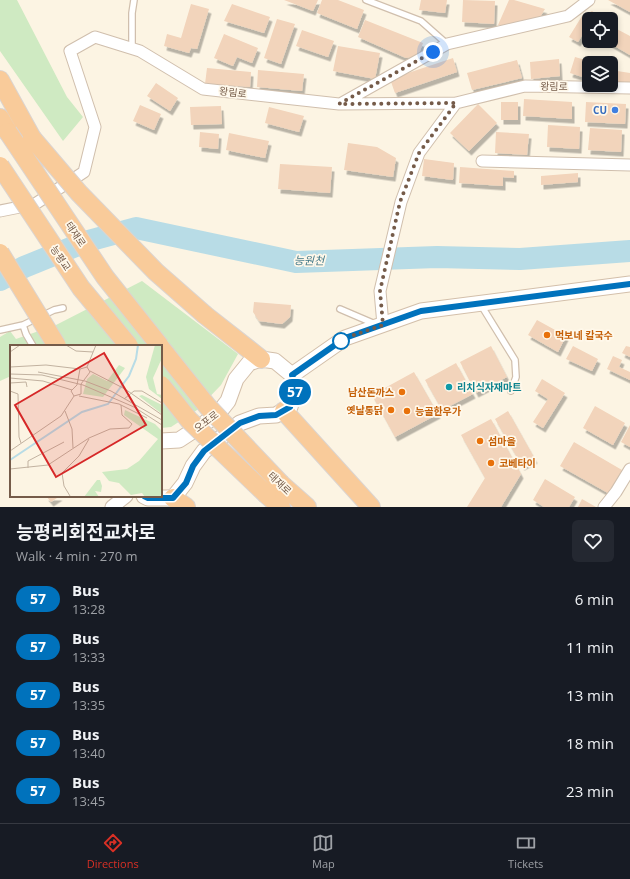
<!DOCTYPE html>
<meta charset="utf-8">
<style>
:root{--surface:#171b24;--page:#242831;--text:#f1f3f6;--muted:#9ea1a6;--line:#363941;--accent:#d93025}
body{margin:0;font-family:"Open Sans","Noto Sans KR",sans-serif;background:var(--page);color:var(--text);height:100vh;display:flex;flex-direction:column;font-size:15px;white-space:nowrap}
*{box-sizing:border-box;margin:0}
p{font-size:13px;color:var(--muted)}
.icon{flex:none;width:22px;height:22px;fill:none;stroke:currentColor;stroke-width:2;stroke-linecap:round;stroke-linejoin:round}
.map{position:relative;height:507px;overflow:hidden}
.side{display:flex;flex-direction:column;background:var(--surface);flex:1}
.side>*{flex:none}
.badge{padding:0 8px;border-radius:13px;font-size:14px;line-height:26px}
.buttons{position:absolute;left:582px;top:12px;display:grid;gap:8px}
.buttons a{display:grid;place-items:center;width:36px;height:36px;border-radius:6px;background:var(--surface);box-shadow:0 2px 6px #0003;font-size:20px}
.you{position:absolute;width:20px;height:20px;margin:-10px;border:3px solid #fff;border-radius:50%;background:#1a73e8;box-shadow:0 0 0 6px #1a73e833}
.map>.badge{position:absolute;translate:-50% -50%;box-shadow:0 0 0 2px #fff}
.round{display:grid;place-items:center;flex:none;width:42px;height:42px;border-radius:6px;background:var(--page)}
.head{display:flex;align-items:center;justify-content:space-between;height:68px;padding:0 16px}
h1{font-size:19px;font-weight:700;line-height:30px}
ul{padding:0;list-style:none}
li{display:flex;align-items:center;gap:12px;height:48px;padding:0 16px}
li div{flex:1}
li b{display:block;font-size:15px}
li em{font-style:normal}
li .badge{min-width:44px;font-weight:700;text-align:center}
.tabs{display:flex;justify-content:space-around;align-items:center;height:56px;border-top:1px solid var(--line);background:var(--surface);font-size:11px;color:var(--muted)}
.tabs a{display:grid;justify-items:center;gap:2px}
.tabs .on{color:var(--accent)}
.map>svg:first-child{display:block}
.green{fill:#cfeac2}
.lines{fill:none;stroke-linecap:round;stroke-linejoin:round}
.river{stroke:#b8dce6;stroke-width:22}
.building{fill:#f2d4bb;filter:url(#shadow)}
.service-casing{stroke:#d0bfad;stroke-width:8}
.minor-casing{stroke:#d0bfad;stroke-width:13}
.tertiary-casing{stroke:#d0bfad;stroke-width:15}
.secondary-casing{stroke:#d3bfaa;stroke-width:17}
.trunk-casing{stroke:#dbd4d0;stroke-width:20}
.service{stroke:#fff;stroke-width:5.5}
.minor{stroke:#fff;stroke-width:11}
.tertiary{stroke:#fff;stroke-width:13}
.secondary{stroke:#fff;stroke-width:15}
.trunk{stroke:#f9cb9a;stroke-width:18}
.trunk-bridge-casing{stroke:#dbd4d0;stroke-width:20;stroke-linecap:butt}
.trunk-bridge{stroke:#f9cb9a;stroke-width:18}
.line-casing{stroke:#fff;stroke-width:9}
.line{stroke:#0072bc;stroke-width:6}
.walk{stroke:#755b49;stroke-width:4;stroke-dasharray:0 7.2}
.shop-dot{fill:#3f7fe0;stroke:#fff8ea;stroke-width:1.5}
.food-dot{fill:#e8710a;stroke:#fff8ea;stroke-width:1.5}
.stop-dot{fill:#fff;stroke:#0072bc;stroke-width:2}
.culture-dot{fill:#0f9aa8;stroke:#fff8ea;stroke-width:1.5}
.labels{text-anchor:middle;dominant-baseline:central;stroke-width:3.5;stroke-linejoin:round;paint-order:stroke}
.street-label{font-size:10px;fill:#755b49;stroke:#fff8ea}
.shop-label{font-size:10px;font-weight:bold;fill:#366cbe;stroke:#fff8ea;text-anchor:end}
.food-label{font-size:10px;font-weight:bold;fill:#c56008;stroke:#fff8ea;text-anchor:start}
.culture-label{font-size:10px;font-weight:bold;fill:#0d838f;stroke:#fff8ea;text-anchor:start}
.water-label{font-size:11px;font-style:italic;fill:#427888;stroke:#fff8ea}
.inset-river{fill:none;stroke:#b8dce6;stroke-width:2}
.inset-road{fill:none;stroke:#c2b2a0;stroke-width:1}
.view{fill:#d62828;fill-opacity:0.15;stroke:#d62828;stroke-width:2}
.inset-edge{fill:none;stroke:#755b49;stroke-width:2}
</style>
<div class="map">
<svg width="630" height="507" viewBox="0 0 630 507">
<defs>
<filter id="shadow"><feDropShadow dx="2.5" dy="4.5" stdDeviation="0" flood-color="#0004"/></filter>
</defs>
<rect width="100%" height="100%" fill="#fcf4e3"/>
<path class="green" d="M0,0H17L67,97L83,117L63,141L0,51Z
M142,281L238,354L221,385L197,410L171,427L161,428V346H11V376L0,381V337L10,331L16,339L56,325Z"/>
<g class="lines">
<path class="river" d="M0,280L24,267L88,241L136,228L296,262L437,257L520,259L630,251"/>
</g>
<path class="building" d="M284,0H318L313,11Z
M322,0H338L364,10L357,29L317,13Z
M421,0H447L445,13L419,10Z
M463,0L495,1L494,24L462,22Z
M509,0H514L545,9L540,17L509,27L498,25Z
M608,0H630V12Z
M191,4L209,9L197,49L191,48L189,53L164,46L167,34L181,38Z
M232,4L270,17L264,33L224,21Z
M592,11L604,19H589V38L583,34L578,42L569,37L582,16Z
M277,19L295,24L281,64L264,58Z
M365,20L423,43L418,56L406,58L358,37Z
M613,27L630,36V55L606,41H611V31Z
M302,30L334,41L328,57L296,46Z
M224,34L258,48L252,63L237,57L233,66L214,58Z
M338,46L380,53L375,79L333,71Z
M575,57L596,63H589V79L570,73Z
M453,58L457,72L395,93L390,79Z
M559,59L560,76L531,79L530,62Z
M517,60L522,78L472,90L467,73Z
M207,68L251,72L250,87L205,84Z
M258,70L304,74L302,91L257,87Z
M611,70L630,73V87L611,84Z
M156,83L178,98L170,111L147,96Z
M524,99L572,102V119L523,116Z
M501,102H518V120H501Z
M586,102L626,104L625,124L585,122Z
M478,104L497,123L469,151L450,133Z
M140,105L161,114L154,130L133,121Z
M221,106L222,124L191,125L190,107Z
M269,107L304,116L299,132L265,123Z
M548,125L580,127L579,149L547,147Z
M590,128L622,130L621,152L588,150Z
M200,132L219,134L218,149L199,147Z
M496,132L529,134L527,155L495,153Z
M229,133L269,141L265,158L226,150Z
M348,143L377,147L396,158L393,177L344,170Z
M424,159L454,163L453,180L422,176Z
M280,164L332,167L330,193L278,189Z
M460,167L514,171V178L503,177V186L459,183Z
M578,173V182L541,185V176Z
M254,302L291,305L290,317L282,324L259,321L253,312Z
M537,320L566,336L558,352L528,335Z
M491,346L507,377L476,393L460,362Z
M573,346L598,359L592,371L566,359Z
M626,346L630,347V357L622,353Z
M613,356L622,360L619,367L630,372V380L607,369Z
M456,363L473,394L442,410L425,380Z
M414,372L438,414L395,437L372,395Z
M542,379L565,393L543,428L533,422L548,399L535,391Z
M595,406L625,423L613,445L583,428Z
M508,411L535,459L522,466L495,419Z
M491,419L521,474L501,507H467L485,478L461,435Z
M630,425V447L621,442Z
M574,442L622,470L608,493L560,466Z
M545,479L575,497L569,507H544L533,500Z
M46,496H60L51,502Z
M582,499L596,507H578Z"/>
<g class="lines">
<g class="service-casing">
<path id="service" d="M366,0L421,21L447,44
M132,48V13L134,0
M481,305L515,360L516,377L511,391
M340,309L375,324
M0,330L23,325
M33,346L26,334L23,325L54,310L63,308"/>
</g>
<g class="minor-casing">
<path id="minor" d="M342,103L447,44L568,16L589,0
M482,161L630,165
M0,211L35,204L84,172L95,127L70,51L95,37L140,51L203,89L339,104L456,103L525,86L630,88
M383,325L380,291L401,202L419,153L456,103
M604,507L616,492L630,469"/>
</g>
<g class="tertiary-casing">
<path id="tertiary" d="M112,507L126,496"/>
</g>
<g class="secondary-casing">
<path id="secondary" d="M292,375L345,338L421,311L630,284
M144,496L148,498H173L185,483L193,466L204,451L240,423L259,416L276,415L290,407L296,388L292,375L275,361L261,359L249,363L236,379L228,401L217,415L179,440L161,441"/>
</g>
<g class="trunk-casing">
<path id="trunk" d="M0,80L32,138
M0,118L8,132
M205,315L261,359
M284,411L371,507
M281,484L307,507
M267,495L281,507
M173,498L186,507"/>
</g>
<use href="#service" class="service"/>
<use href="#minor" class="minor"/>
<use href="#tertiary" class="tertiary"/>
<use href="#secondary" class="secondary"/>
<use href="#trunk" class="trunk"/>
<g class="trunk-bridge-casing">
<path id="trunk-bridge" d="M8,132L105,277L160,346
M32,138L79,193L156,272L205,315
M0,166L81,288L129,346
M0,253L57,346
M161,348L208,407L281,484
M161,385L189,420L267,495"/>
</g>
<use href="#trunk-bridge" class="trunk-bridge"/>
</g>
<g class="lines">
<g class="line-casing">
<path id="line" d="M144,496L148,498H173L186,483L193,466L204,451L240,423L259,416L276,415L290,407L296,388L292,375L345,338L421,311L630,284"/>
</g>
<use href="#line" class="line"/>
<path class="walk" d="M341,341L345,338L383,325L380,291L400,202L419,153L456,103L339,104L433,52"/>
</g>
<circle class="shop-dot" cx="615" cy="110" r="4"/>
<g class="food-dot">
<circle cx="547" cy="335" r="4"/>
<circle cx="402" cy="392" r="4"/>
<circle cx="391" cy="410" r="4"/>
<circle cx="407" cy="411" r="4"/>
<circle cx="480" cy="441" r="4"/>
<circle cx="491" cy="463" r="4"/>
</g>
<circle class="stop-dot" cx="341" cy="341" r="8"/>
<circle class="culture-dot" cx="449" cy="387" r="4"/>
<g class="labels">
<g class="street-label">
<text transform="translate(554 86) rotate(1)">왕림로</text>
<text transform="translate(233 92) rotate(7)">왕림로</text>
<text transform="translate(76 234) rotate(56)">태재로</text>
<text transform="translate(61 258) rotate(56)">능평교</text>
<text transform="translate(206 421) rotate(-37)">오포로</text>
<text transform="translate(280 483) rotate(44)">태재로</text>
</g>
<g class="shop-label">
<text x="607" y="110">CU</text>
</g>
<g class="food-label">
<text x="555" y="335">먹보네 칼국수</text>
<text x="394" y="392" text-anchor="end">남산돈까스</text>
<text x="383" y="410" text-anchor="end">옛날통닭</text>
<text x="415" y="411">능골한우가</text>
<text x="488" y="441">섬마을</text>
<text x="499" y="463">코베타이</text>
</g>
<g class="culture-label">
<text x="457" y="387">리치식자재마트</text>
</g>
<g class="water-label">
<text transform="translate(309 260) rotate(1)">능원천</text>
</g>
</g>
<g transform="translate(10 345)">
<rect width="152" height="152" fill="#fcf4e3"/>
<path d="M145,0H152V13L143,33L147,49L152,50V54L139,44L136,32ZM109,20L115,23L93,52L73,49L77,34L83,29L97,36ZM132,50L152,60V69L129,51ZM115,65L145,79L152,86V152H135L132,148L121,150L109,138L99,136L92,127L117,124L129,116L148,94L114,70ZM87,135H90L92,141L91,147L85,146L89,152H74Z" fill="#cfeac2"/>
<path class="inset-river" d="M0,115L72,67L98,59L119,31L126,14L128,0"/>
<path class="inset-road" d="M56,0L66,6L83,7M0,7L10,0M0,22L36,20L70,24M77,22L86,0M80,26L115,44L152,70M28,27L75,36L101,46L152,75M0,29L32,30L73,40L124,62L152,80M0,33L33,36L62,45M0,38L16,37L17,42M0,46L8,49L9,92L11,98M69,51L109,59L137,73M114,54L124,46H132L152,58M55,66L62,84L63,103M0,106L51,71L64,51L61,46L67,40L70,24L77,22L80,27L71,39V49L64,51M18,123V116L54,97M0,124L38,120L79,93L100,84L119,83L122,79L112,70L111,60M60,151L54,141L52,128L69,111L79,94"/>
<path class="view" d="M94,8L136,80L46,132L5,60Z"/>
<rect width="152" height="152" class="inset-edge"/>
</g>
</svg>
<div class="buttons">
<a><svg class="icon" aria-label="locate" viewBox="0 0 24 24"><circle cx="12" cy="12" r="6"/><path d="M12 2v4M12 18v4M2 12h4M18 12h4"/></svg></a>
<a><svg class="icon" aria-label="layers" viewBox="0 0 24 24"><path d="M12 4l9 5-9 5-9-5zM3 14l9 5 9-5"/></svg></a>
</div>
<div class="you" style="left:433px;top:52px"></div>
<b class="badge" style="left:295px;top:392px;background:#0072bc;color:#fff">57</b>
</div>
<section class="side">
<div class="head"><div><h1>능평리회전교차로</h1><p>Walk · 4 min · 270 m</p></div><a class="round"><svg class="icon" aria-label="heart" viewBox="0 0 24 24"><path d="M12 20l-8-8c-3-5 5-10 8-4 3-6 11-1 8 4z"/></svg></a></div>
<ul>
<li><span class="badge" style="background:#0072bc;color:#fff">57</span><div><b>Bus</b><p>13:28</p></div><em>6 min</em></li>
<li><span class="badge" style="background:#0072bc;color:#fff">57</span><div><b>Bus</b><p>13:33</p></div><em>11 min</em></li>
<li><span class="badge" style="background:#0072bc;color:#fff">57</span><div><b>Bus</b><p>13:35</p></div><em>13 min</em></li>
<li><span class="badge" style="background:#0072bc;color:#fff">57</span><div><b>Bus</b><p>13:40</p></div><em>18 min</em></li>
<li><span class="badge" style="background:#0072bc;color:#fff">57</span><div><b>Bus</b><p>13:45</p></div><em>23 min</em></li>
</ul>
</section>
<nav class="tabs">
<a class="on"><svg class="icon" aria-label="directions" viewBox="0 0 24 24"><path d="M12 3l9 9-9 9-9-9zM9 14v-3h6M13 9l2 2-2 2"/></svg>Directions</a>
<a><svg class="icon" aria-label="map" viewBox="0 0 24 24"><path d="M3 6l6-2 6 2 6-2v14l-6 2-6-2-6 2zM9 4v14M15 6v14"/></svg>Map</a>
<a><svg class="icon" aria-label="tickets" viewBox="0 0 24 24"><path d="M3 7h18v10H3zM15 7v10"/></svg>Tickets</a>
</nav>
